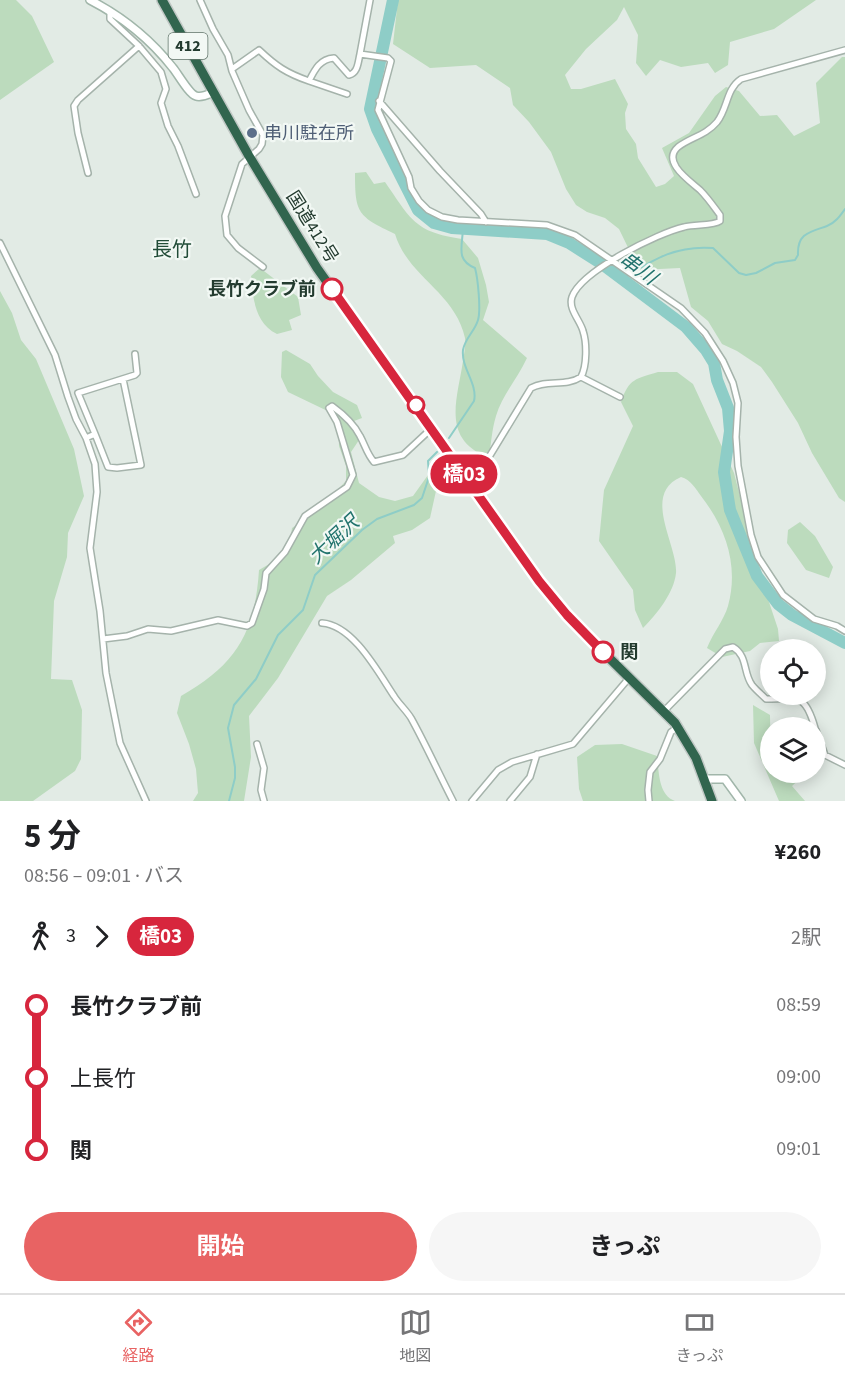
<!DOCTYPE html>
<html lang="ja">
<meta charset="utf-8">
<style>
:root{--surface:#fff;--page:#f6f6f6;--text:#202124;--muted:#757577;--line:#e0e0e0;--accent:#e86363}
body{margin:0;font-family:"Source Sans 3","Noto Sans JP",sans-serif;background:var(--page);color:var(--text);height:100vh;display:flex;flex-direction:column;font-size:22px;white-space:nowrap}
*{box-sizing:border-box;margin:0}
p{font-size:20px;color:var(--muted)}
.icon{flex:none;width:33px;height:33px;fill:none;stroke:currentColor;stroke-width:2;stroke-linecap:round;stroke-linejoin:round}
.map{position:relative;height:801px;overflow:hidden}
.drawer{display:flex;flex-direction:column;background:var(--surface);flex:1}
.drawer>*{flex:none}
.badge{padding:0 12px;border-radius:20px;font-size:21px;line-height:39px}
.fabs{position:absolute;left:760px;top:639px;display:grid;gap:12px}
.fabs a{display:grid;place-items:center;width:66px;height:66px;border-radius:50%;background:var(--surface);box-shadow:0 3px 15px #0003;font-size:30px}
.map>.badge{position:absolute;translate:-50% -50%;box-shadow:0 0 0 3px #fff}
.legs{display:flex;align-items:center;gap:9px;height:66px;padding:0 24px;font-size:20px}
.legs p{margin-inline-start:auto}
.headline{display:flex;align-items:center;justify-content:space-between;height:102px;padding:0 24px}
h1{font-size:33px;font-weight:700;line-height:45px}
.cta{display:flex;gap:12px;margin-top:auto;padding:12px 24px}
.cta a{flex:1;height:69px;border-radius:36px;background:var(--accent);color:#fff;font-size:24px;font-weight:700;line-height:69px;text-align:center}
.cta a+a{background:var(--page);color:var(--text)}
ul{padding:0 24px;list-style:none}
li{display:flex;align-items:center;gap:21px;height:72px;font-size:22px}
li i{display:grid;place-items:center;width:9px;height:100%;margin:0 8px;background:currentColor}
li i::after{content:'';width:15px;height:15px;margin:-8px;border:4px solid;border-radius:50%;background:var(--surface)}
li p{margin-inline-start:auto}
li:first-child i{background:linear-gradient(#0000 50%,currentColor 0)}
li:last-child i{background:linear-gradient(currentColor 50%,#0000 0)}
.dock{display:flex;justify-content:space-around;align-items:center;height:84px;border-top:2px solid var(--line);background:var(--surface);font-size:16px;color:var(--muted)}
.dock a{display:grid;justify-items:center;gap:3px}
.dock .current{color:var(--accent)}
.map>svg:first-child{display:block}
.green{fill:#bcdbbd}
.lines{fill:none;stroke-linecap:round;stroke-linejoin:round}
.stream{stroke:#8ecdc7;stroke-width:2}
.river{stroke:#8ecdc7;stroke-width:12}
.street-casing{stroke:#a5b3ab;stroke-width:8}
.secondary-casing{stroke:#a1b6aa;stroke-width:10}
.highway-casing{stroke:#c1c8c5;stroke-width:12}
.street{stroke:#fff;stroke-width:5}
.secondary{stroke:#fff;stroke-width:7}
.highway{stroke:#31654e;stroke-width:9}
.line-1-casing{stroke:#fff;stroke-width:14}
.line-1{stroke:#d7263d;stroke-width:9}
.service-dot{fill:#5c6f8a;stroke:#f2f8f4;stroke-width:2}
.stop-1-dot{fill:#fff;stroke:#d7263d;stroke-width:3}
.labels{text-anchor:middle;dominant-baseline:central;stroke-width:4.5;stroke-linejoin:round;paint-order:stroke}
.shield{fill:#f2f8f4;stroke:#61746a;stroke-width:1.5}
.shield-label{font-size:16px;font-weight:bold;fill:#233b2f}
.service-label{font-size:18px;fill:#4e5e75;stroke:#f2f8f4;text-anchor:start}
.street-label{font-size:18px;fill:#233b2f;stroke:#f2f8f4}
.stop-label{font-size:18px;font-weight:bold;fill:#233b2f;stroke:#f2f8f4;text-anchor:end}
.neighbourhood-label{font-size:20px;fill:#214c37;stroke:#f2f8f4}
.water-label{font-size:20px;font-style:italic;fill:#21736d;stroke:#f2f8f4}
</style>
<div class="map">
<svg width="845" height="801" viewBox="0 0 845 801">
<rect width="100%" height="100%" fill="#e2ebe5"/>
<path class="green" d="M0,0H16L32,16L54,62L0,100Z
M398,0H816L774,29L730,42L728,65L715,73L708,63L681,67L660,60L646,76L636,63L638,35L624,7L617,20L586,49L565,75L571,89H581L615,79L628,104L625,113L626,129L636,144L638,158L656,187L665,184L674,176L662,148L689,133L715,96L726,87L739,91L760,116L777,115L794,136L820,123L816,83L842,57H845V502L839,498L812,453L798,423L772,382L761,367L737,351L722,344L708,321L691,307L680,268L639,270L619,229L605,218L587,212L576,205L566,189L551,152L529,122L513,105L510,88L476,65L430,68L393,44Z
M366,172L374,184L385,182C411,219 414,232 462,239L478,258L486,285L489,302L483,320L527,358C518,378 502,395 496,416C492,429 491,444 489,458C441,439 457,401 463,361C464,354 466,345 465,338C455,292 408,277 395,234C358,216 355,214 355,173Z
M260,268L298,297L301,315L289,320L292,330L277,334C255,323 253,299 251,276Z
M0,291L12,313L21,340L36,359L74,449L84,496L68,533L67,557L54,601L51,679L72,680L82,710L81,759L75,771L33,801H0Z
M286,350L310,364L318,376L333,392L357,405L362,418L354,421L359,440L351,452L359,483L379,497L395,501L413,496L433,468L438,482L430,518L412,530L393,536L395,543L351,580L327,596L278,678L249,716L251,757L244,801H193L198,793L196,769L189,744L177,713L181,696C236,665 255,633 259,570L288,553L292,528L317,511L346,481V466L339,446L338,416L288,392L281,377L282,352Z
M658,372H677L693,384L734,473L762,581L778,629L779,641L760,643L750,651L722,657L707,648C713,633 724,620 728,606C739,566 726,528 701,496C695,488 691,480 681,477C641,494 678,545 676,573C674,593 656,615 643,628L635,610L633,590L599,541L604,490L633,426L621,402C629,378 636,379 658,372Z
M800,522L815,536L833,567L829,578L806,570L787,543L788,530Z
M753,705L770,715L771,772L806,773L792,786L805,801H779L754,743Z
M622,744L657,756C659,771 658,795 675,801H583L579,789L577,757L595,745Z"/>
<g class="lines">
<path class="stream" d="M622,279C653,260 675,245 713,248L739,273L746,275L756,273L775,263L795,260L798,255C797,233 810,232 827,226C835,223 840,216 845,209
M449,438L474,401C478,384 461,368 463,350C465,338 475,331 478,320C481,310 478,279 475,268C456,260 462,248 463,229
M229,801L235,778V767L228,728L234,705L256,679L278,635L303,610L315,575L362,530L377,519L414,505L422,498L429,477L428,461L437,452"/>
<path class="river" d="M393,0L370,109L377,129L418,210L434,223L452,228L547,234L569,243L602,264L686,327L706,350L714,363L717,380L728,408L730,431L724,472L730,510L757,576L778,604L792,615L845,643"/>
<g class="street-casing">
<path id="street" d="M200,0L213,29L228,55L232,71L249,110L263,135L262,144L259,149L242,164L225,216L227,235L238,248L263,267
M370,0L360,54L388,58L391,61L378,110L409,177L411,188L419,201L428,210L442,217L458,220L547,225L575,235L681,308L705,333L723,361L733,383L738,403L736,437L738,466L751,535L758,557L783,595L814,619L837,626L845,631
M139,46L161,72L166,89L161,103L168,126L178,146L196,194
M232,69L259,50C276,66 286,73 309,81C315,69 320,59 334,58L349,75C358,73 358,62 360,54
M309,81L347,94
M379,101L440,171L481,214L486,222
M88,173L78,133L74,106L78,100L139,46L110,19V12
M0,243L55,355L68,397L76,419L86,438L95,464L97,492L90,548L100,611L106,673L120,743L146,801
M581,377L620,397
M329,408L332,406C343,414 354,424 360,436C365,445 367,454 374,462L403,455L432,428
M95,434L108,467L117,468L141,465L123,379
M86,438L95,434L78,393L135,375L137,373L135,354
M469,481L486,462L531,388C547,379 566,387 581,377C587,366 587,343 583,331C580,320 568,309 572,297C581,271 658,233 684,227C695,224 713,226 720,221V215C714,207 708,198 700,190C690,181 661,162 678,147C691,137 705,136 717,122C728,108 726,89 741,79L845,50
M322,623C353,625 378,672 394,696C399,704 406,710 411,718C426,745 439,774 453,801
M103,639L127,636L148,629L171,631L218,620L247,626L252,623L264,589L266,573L285,552L305,516L347,487L353,475L337,422L329,408
M664,711L725,649L733,647C748,656 743,673 752,685C756,690 762,695 766,699C799,699 805,693 815,728
M816,730L825,755L845,765
M257,744L264,768L261,790L264,801
M472,801L498,770L512,762L573,744L629,678
M510,801L530,777L537,754
M649,801L648,790L650,772L660,759L671,732L678,727"/>
</g>
<g class="secondary-casing">
<path id="secondary" d="M90,0C121,16 151,40 173,68C178,74 189,94 196,96C202,98 209,94 214,92
M705,779H725L741,801"/>
</g>
<g class="highway-casing">
<path id="highway" d="M162,0L249,156L317,268L547,592L587,636L675,723L696,758L712,801"/>
</g>
<use href="#street" class="street"/>
<use href="#secondary" class="secondary"/>
<use href="#highway" class="highway"/>
</g>
<g class="lines">
<g class="line-1-casing">
<path id="line-1" d="M332,289L539,581L567,615L603,652"/>
</g>
<use href="#line-1" class="line-1"/>
</g>
<circle class="service-dot" cx="252" cy="133" r="6"/>
<g class="stop-1-dot">
<circle cx="332" cy="289" r="10"/>
<circle cx="416" cy="405" r="8"/>
<circle cx="603" cy="652" r="10"/>
</g>
<g class="labels">
<rect class="shield" x="168.5" y="33" width="39" height="26" rx="4.5"/>
<g class="shield-label">
<text x="188" y="46">412</text>
</g>
<g class="service-label">
<text x="264" y="133">串川駐在所</text>
</g>
<g class="street-label">
<text transform="translate(312 227) rotate(58)">国道412号</text>
</g>
<g class="stop-label">
<text x="316" y="289">長竹クラブ前</text>
<text x="620" y="652" text-anchor="start">関</text>
</g>
<g class="neighbourhood-label">
<text x="172" y="250">長竹</text>
</g>
<g class="water-label">
<text transform="translate(638 269) rotate(36)">串川</text>
<text transform="translate(334 540) rotate(-43)">大堀沢</text>
</g>
</g>
</svg>
<div class="fabs">
<a><svg class="icon" aria-label="locate" viewBox="0 0 24 24"><circle cx="12" cy="12" r="6"/><path d="M12 2v4M12 18v4M2 12h4M18 12h4"/></svg></a>
<a><svg class="icon" aria-label="layers" viewBox="0 0 24 24"><path d="M12 4l9 5-9 5-9-5zM3 14l9 5 9-5"/></svg></a>
</div>
<b class="badge" style="left:464px;top:474px;background:#d7263d;color:#fff">橋03</b>
</div>
<section class="drawer">
<div class="headline"><div><h1>5 分</h1><p>08:56 – 09:01 · バス</p></div><b>¥260</b></div>
<div class="legs"><svg class="icon" aria-label="walk" viewBox="0 0 24 24"><circle cx="13" cy="4" r="2"/><path d="M13 8l-2 6 4 7M11 14l-3 7M7 12l3-4h3l4 4"/></svg>3<svg class="icon" aria-label="forward" viewBox="0 0 24 24"><path d="M9 5l7 7-7 7"/></svg><b class="badge" style="background:#d7263d;color:#fff">橋03</b><p>2駅</p></div>
<ul>
<li><i style="color:#d7263d"></i><b>長竹クラブ前</b><p>08:59</p></li>
<li><i style="color:#d7263d"></i><span>上長竹</span><p>09:00</p></li>
<li><i style="color:#d7263d"></i><b>関</b><p>09:01</p></li>
</ul>
<div class="cta"><a>開始</a><a>きっぷ</a></div>
</section>
<nav class="dock">
<a class="current"><svg class="icon" aria-label="directions" viewBox="0 0 24 24"><path d="M12 3l9 9-9 9-9-9zM9 14v-3h6M13 9l2 2-2 2"/></svg>経路</a>
<a><svg class="icon" aria-label="map" viewBox="0 0 24 24"><path d="M3 6l6-2 6 2 6-2v14l-6 2-6-2-6 2zM9 4v14M15 6v14"/></svg>地図</a>
<a><svg class="icon" aria-label="tickets" viewBox="0 0 24 24"><path d="M3 7h18v10H3zM15 7v10"/></svg>きっぷ</a>
</nav>
